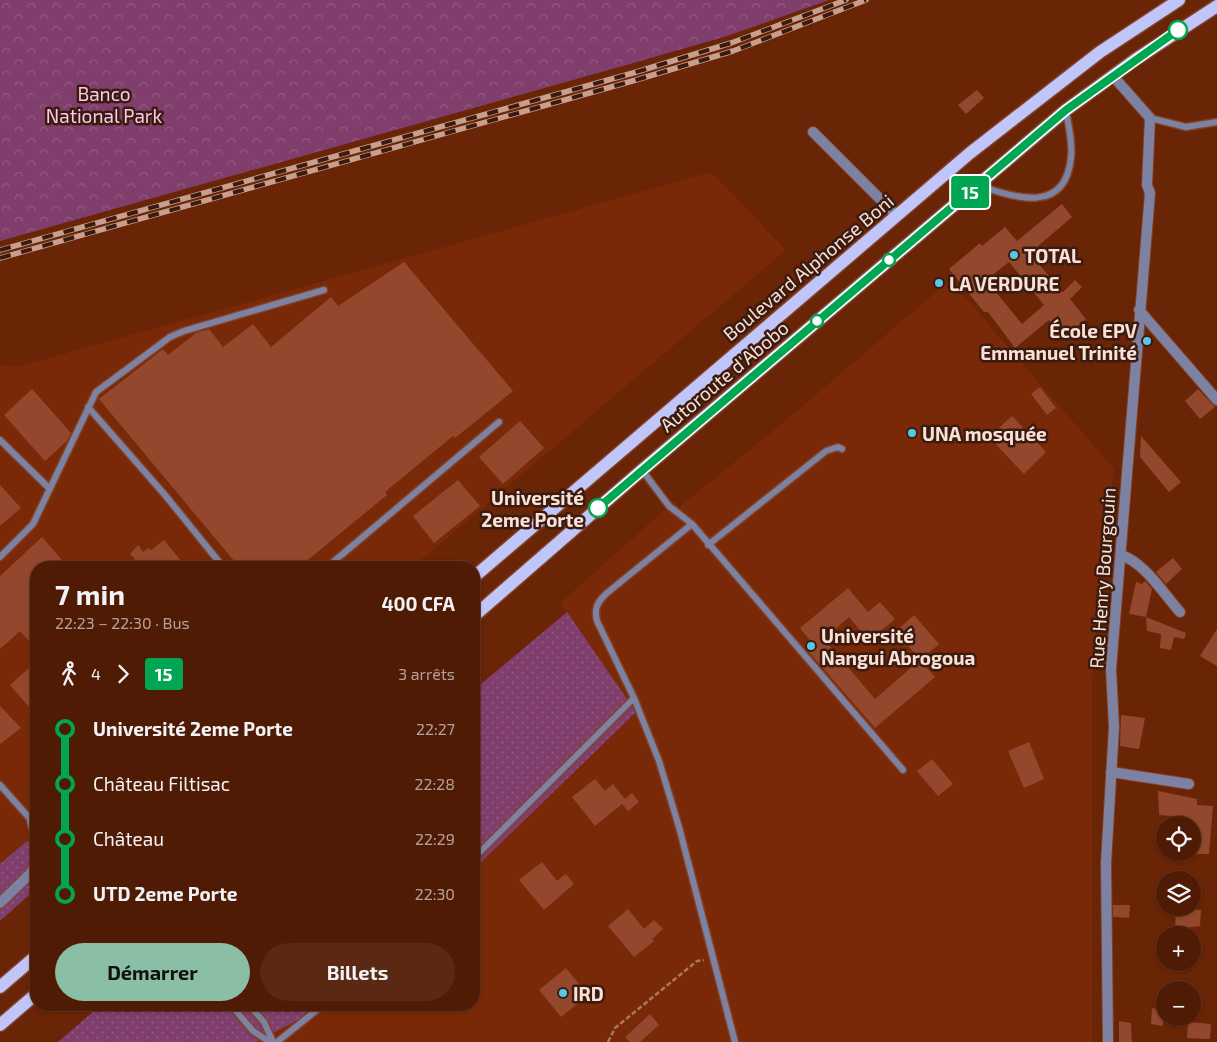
<!DOCTYPE html>
<html lang="fr">
<meta charset="utf-8">
<style>
:root{--surface:#501b04;--page:#5a2813;--text:#f1f3f6;--muted:#b4a19a;--line:#673926;--accent:#8abfa5}
body{margin:0;font-family:"Exo 2",sans-serif;background:var(--page);color:var(--text);height:100vh;display:flex;flex-direction:column;font-size:19px;white-space:nowrap}
*{box-sizing:border-box;margin:0}
p{font-size:16px;color:var(--muted)}
.icon{flex:none;width:28px;height:28px;fill:none;stroke:currentColor;stroke-width:2;stroke-linecap:round;stroke-linejoin:round}
.map{position:relative;flex:1;overflow:hidden}
.drawer{position:absolute;left:30px;top:561px;width:450px;height:450px;display:flex;flex-direction:column;background:var(--surface);border-radius:20px;box-shadow:0 1px 4px #0004,0 0 0 1px var(--line)}
.drawer>*{flex:none}
.badge{padding:0 10px;border-radius:4px;font-size:18px;line-height:32px}
.buttons{position:absolute;left:1156px;top:816px;display:grid;gap:10px}
.buttons a{display:grid;place-items:center;width:45px;height:45px;border-radius:50%;background:var(--surface);box-shadow:0 1px 4px #0004,0 0 0 1px var(--line);font-size:25px}
.map>.badge{position:absolute;translate:-50% -50%;box-shadow:0 0 0 2px #fff}
.legs{display:flex;align-items:center;gap:8px;height:55px;padding:0 25px;font-size:16px}
.legs p{margin-inline-start:auto}
.headline{display:flex;align-items:center;justify-content:space-between;height:85px;padding:0 25px}
h1{font-size:28px;font-weight:700;line-height:38px}
.button{display:flex;gap:10px;margin-top:auto;padding:10px 25px}
.button a{flex:1;height:58px;border-radius:30px;background:var(--accent);color:#111;font-size:20px;font-weight:700;line-height:58px;text-align:center}
.button a+a{background:var(--page);color:var(--text)}
ul{padding:0 25px;list-style:none}
li{display:flex;align-items:center;gap:18px;height:55px;font-size:19px}
li i{display:grid;place-items:center;width:8px;height:100%;margin:0 6px;background:currentColor}
li i::after{content:'';width:12px;height:12px;margin:-6px;border:4px solid;border-radius:50%;background:var(--surface)}
li p{margin-inline-start:auto}
li:first-child i{background:linear-gradient(#0000 50%,currentColor 0)}
li:last-child i{background:linear-gradient(currentColor 50%,#0000 0)}
.map>svg:first-child{display:block}
.built{fill:#792908}
.grass{fill:url(#grass-dots)}
.park{fill:url(#park-crowns)}
.building{fill:#93482e;fill-rule:evenodd}
.lines{fill:none;stroke-linecap:round;stroke-linejoin:round}
.service-casing{stroke:#814227;stroke-width:9}
.minor-casing{stroke:#814227;stroke-width:12}
.primary-casing{stroke:#814227;stroke-width:15}
.path{stroke:#aa7762;stroke-width:2.5;stroke-dasharray:5 2.5;stroke-linecap:butt}
.service{stroke:#7e82a2;stroke-width:6}
.minor{stroke:#7e82a2;stroke-width:10}
.primary{stroke:#c0c5fa;stroke-width:12}
.rail-casing{stroke:#c89e8d;stroke-width:5.5}
.rail{stroke:#3a1b0f;stroke-width:4;stroke-dasharray:11;stroke-linecap:butt}
.line-1-casing{stroke:#fff;stroke-width:11}
.line-1{stroke:#00a651;stroke-width:8}
.stop-1-dot{fill:#fff;stroke:#00a651;stroke-width:2.5}
.poi-dot{fill:#5bc7e7;stroke:#3a1b0f;stroke-width:2}
.labels{text-anchor:middle;dominant-baseline:central;stroke-width:5;stroke-linejoin:round;paint-order:stroke}
.park-label{font-size:19px;fill:#fbc8e9;stroke:#3a1b0f}
.poi-label{font-size:19px;font-weight:bold;fill:#fbe0d7;stroke:#3a1b0f;text-anchor:start}
.street-label{font-size:19px;fill:#fbe0d7;stroke:#3a1b0f}
.stop-label{font-size:19px;font-weight:bold;fill:#fbe0d7;stroke:#3a1b0f;text-anchor:end}
</style>
<div class="map">
<svg width="1217" height="1042" viewBox="0 0 1217 1042">
<defs>
<pattern id="grass-dots" width="8" height="8" patternUnits="userSpaceOnUse" patternTransform="scale(1.25)"><rect width="8" height="8" fill="#803e6c"/><path d="M2 2h.1M6 6h.1" fill="none" stroke="#935a80" stroke-width="1.8" stroke-linecap="round"/></pattern>
<pattern id="park-crowns" width="20" height="18" patternUnits="userSpaceOnUse" patternTransform="scale(1.25)"><rect width="20" height="18" fill="#803e6c"/><path d="M2 6a3 3 0 1 1 6 0M12 15a3 3 0 1 1 6 0" fill="none" stroke="#935a80"/></pattern>
</defs>
<rect width="100%" height="100%" fill="#6a2406"/>
<path class="built" d="M711,172L786,250L413,567L36,568V843L27,841L0,864V364L17,367Z
M950,280L1114,469L1104,538L1092,680V1042H58L101,1005H474V690L567,612L560,603L669,506L674,502L679,507L778,427Z"/>
<path class="grass" d="M567,612L636,712L474,869V690Z
M27,841L36,843V889L0,921V864Z
M101,1005H326L256,1042H58Z"/>
<path class="park" d="M0,0H829L727,36L630,64L0,241Z"/>
<path class="building" d="M977,90L984,98L966,114L958,105Z
M1062,204L1072,217L1030,253L1061,291L1063,292L1075,280L1082,287L1070,299L1086,319L1064,338L1049,320L1015,348L988,312H984L949,269L980,243L982,246L1005,227L1017,241ZM1009,262L1044,305L1022,324L986,280Z
M404,262L513,391L455,438L453,436L385,492L387,495L298,568H240L99,399L163,349L168,355L196,333L209,329L223,347L253,324L271,347L331,297L338,306Z
M1040,387L1056,408L1047,415L1031,394Z
M32,389L71,433L67,441L45,461L4,415Z
M1198,389L1215,407L1200,419L1185,401Z
M1012,416L1046,452L1024,474L989,437Z
M520,421L544,448L503,484L479,457Z
M1141,436L1181,482L1169,492L1140,457Z
M458,480L480,506L434,543L413,516Z
M0,485L21,508L0,526Z
M42,537L69,568H36V649L20,631L0,649V576Z
M164,540L187,568H122L135,559L130,554L138,545L143,552L148,548L151,550Z
M1173,558L1182,569L1166,584L1156,572Z
M1145,581L1152,589L1146,617L1129,614L1136,582L1142,584Z
M848,588L868,612L880,602L895,619L869,641L849,617L824,639L875,699L920,660L935,677L875,728L808,651L814,645L800,628Z
M914,615L939,644L920,660L896,631Z
M1146,617L1186,633L1184,639L1174,637L1171,650L1160,648L1161,634L1147,631Z
M1217,629V666L1200,656Z
M36,662V715L10,685Z
M0,706L21,728L0,744Z
M1121,715L1145,718L1139,749L1120,746Z
M1029,742L1044,779L1024,788L1008,751Z
M932,759L953,784L938,796L917,771Z
M595,779L605,791L613,784L625,799L632,793L639,802L628,811L622,804L595,826L572,797Z
M1158,791L1197,799V805L1213,806L1209,854H1192V825H1175L1172,816L1159,815Z
M542,862L557,881L566,874L574,884L544,910L519,880Z
M1113,905H1130L1129,918L1113,917Z
M1176,908L1201,910L1200,926L1175,929Z
M628,909L644,929L654,920L663,929L652,939L654,941L634,957L608,926Z
M566,968L588,995L561,1017L539,990Z
M1152,1008L1164,1011L1163,1026L1151,1024Z
M650,1014L659,1025L640,1042H630L625,1037Z
M1119,1021L1131,1023L1132,1042H1119Z
M1188,1022L1211,1024L1210,1039L1187,1038Z"/>
<g class="lines">
<g class="service-casing">
<path id="service" d="M1150,118L1186,127L1217,122
M978,185C1016,199 1066,214 1071,157C1073,142 1068,125 1066,110
M88,407L165,495L224,568
M0,440L50,489
M642,470L669,506L692,524L903,770
M692,524L607,593C597,602 594,609 597,621L634,698L659,761L679,827L735,1042
M708,545L826,451L838,447L842,449
M0,557L33,524L96,392L170,337L184,331L324,290
M326,568L499,422
M0,785L32,821
M474,858L634,698
M231,1005L253,1031L270,1042
M249,1005L264,1022L273,1042
M277,1042L323,1005"/>
</g>
<g class="minor-casing">
<path id="minor" d="M813,132L897,216
M1139,310L1217,400
M1121,555C1145,563 1163,593 1180,612
M1111,772L1189,784
M36,820L32,821L36,836
M0,903L30,874L36,864
M1108,1042L1106,863L1114,727L1111,669L1150,193L1147,185L1150,118L1113,76"/>
</g>
<g class="primary-casing">
<path id="primary" d="M474,577L970,153L1100,52L1179,0
M474,616L642,470L1066,110L1136,59L1217,6
M0,987L36,956
M0,1025L36,994"/>
</g>
<path class="path" d="M608,1042L615,1028L697,961L704,960"/>
<use href="#service" class="service"/>
<use href="#minor" class="minor"/>
<use href="#primary" class="primary"/>
<g class="rail-casing">
<path id="rail" d="M0,250L633,73L731,43L846,0
M0,258L636,80L733,51L866,0"/>
</g>
<use href="#rail" class="rail"/>
</g>
<g class="lines">
<g class="line-1-casing">
<path id="line-1" d="M598,508L1066,110L1178,30"/>
</g>
<use href="#line-1" class="line-1"/>
</g>
<g class="stop-1-dot">
<circle cx="1178" cy="30" r="9"/>
<circle cx="889" cy="260" r="6"/>
<circle cx="817" cy="321" r="6"/>
<circle cx="598" cy="508" r="9"/>
</g>
<g class="poi-dot">
<circle cx="1014" cy="255" r="5"/>
<circle cx="939" cy="283" r="5"/>
<circle cx="1147" cy="341" r="5"/>
<circle cx="912" cy="433" r="5"/>
<circle cx="811" cy="646" r="5"/>
<circle cx="563" cy="993" r="5"/>
</g>
<g class="labels">
<g class="park-label">
<text x="104" y="93">Banco<tspan x="104" dy="22">National Park</tspan></text>
</g>
<g class="poi-label">
<text x="1024" y="255">TOTAL</text>
<text x="949" y="283">LA VERDURE</text>
<text x="1137" y="330" text-anchor="end">École EPV<tspan x="1137" dy="22">Emmanuel Trinité</tspan></text>
<text x="922" y="433">UNA mosquée</text>
<text x="821" y="635">Université<tspan x="821" dy="22">Nangui Abrogoua</tspan></text>
<text x="573" y="993">IRD</text>
</g>
<g class="street-label">
<text transform="translate(808 267) rotate(-40)">Boulevard Alphonse Boni</text>
<text transform="translate(724 376) rotate(-40)">Autoroute d'Abobo</text>
<text transform="translate(1102 578) rotate(-86)">Rue Henry Bourgouin</text>
</g>
<g class="stop-label">
<text x="584" y="497">Université<tspan x="584" dy="22">2eme Porte</tspan></text>
</g>
</g>
</svg>
<div class="buttons">
<a><svg class="icon" aria-label="locate" viewBox="0 0 24 24"><circle cx="12" cy="12" r="6"/><path d="M12 2v4M12 18v4M2 12h4M18 12h4"/></svg></a>
<a><svg class="icon" aria-label="layers" viewBox="0 0 24 24"><path d="M12 4l9 5-9 5-9-5zM3 14l9 5 9-5"/></svg></a>
<a>+</a>
<a>−</a>
</div>
<b class="badge" style="left:970px;top:192px;background:#00a651;color:#fff">15</b>
<section class="drawer">
<div class="headline"><div><h1>7 min</h1><p>22:23 – 22:30 · Bus</p></div><b>400 CFA</b></div>
<div class="legs"><svg class="icon" aria-label="walk" viewBox="0 0 24 24"><circle cx="13" cy="4" r="2"/><path d="M13 8l-2 6 4 7M11 14l-3 7M7 12l3-4h3l4 4"/></svg>4<svg class="icon" aria-label="forward" viewBox="0 0 24 24"><path d="M9 5l7 7-7 7"/></svg><b class="badge" style="background:#00a651;color:#fff">15</b><p>3 arrêts</p></div>
<ul>
<li><i style="color:#00a651"></i><b>Université 2eme Porte</b><p>22:27</p></li>
<li><i style="color:#00a651"></i><span>Château Filtisac</span><p>22:28</p></li>
<li><i style="color:#00a651"></i><span>Château</span><p>22:29</p></li>
<li><i style="color:#00a651"></i><b>UTD 2eme Porte</b><p>22:30</p></li>
</ul>
<div class="button"><a>Démarrer</a><a>Billets</a></div>
</section>
</div>
